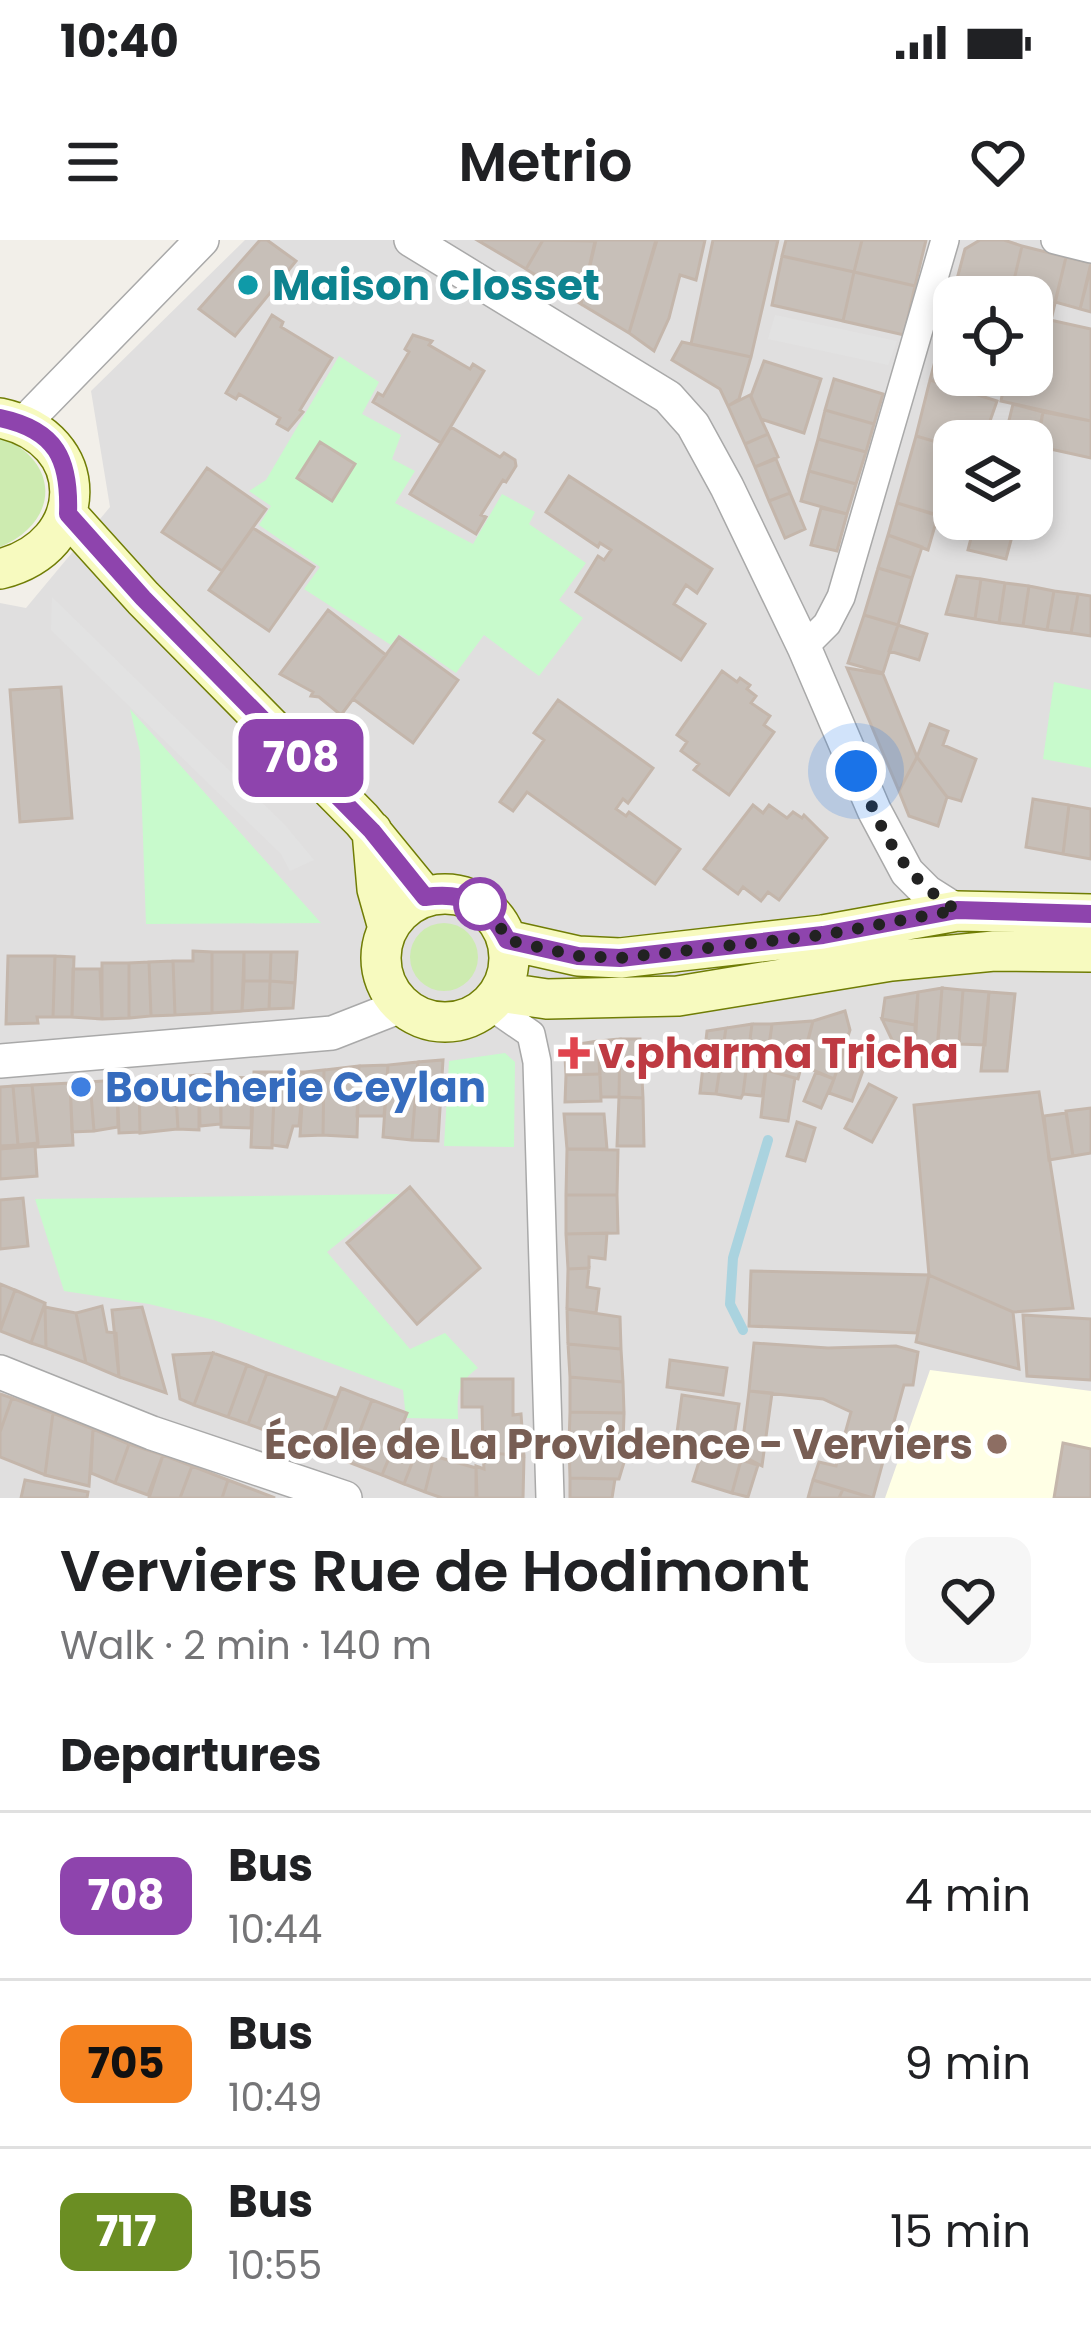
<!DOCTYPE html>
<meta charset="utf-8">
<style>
:root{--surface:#fff;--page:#f6f6f6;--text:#202124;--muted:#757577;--line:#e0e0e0}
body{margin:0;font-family:Poppins,sans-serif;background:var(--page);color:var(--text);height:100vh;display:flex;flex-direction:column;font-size:45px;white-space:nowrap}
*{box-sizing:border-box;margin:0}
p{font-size:39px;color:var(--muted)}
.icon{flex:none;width:66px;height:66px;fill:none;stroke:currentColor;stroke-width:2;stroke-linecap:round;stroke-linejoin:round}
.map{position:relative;height:1258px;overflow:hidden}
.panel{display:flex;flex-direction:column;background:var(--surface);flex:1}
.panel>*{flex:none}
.badge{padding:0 24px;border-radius:18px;font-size:42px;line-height:78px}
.buttons{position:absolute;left:933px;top:36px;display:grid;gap:24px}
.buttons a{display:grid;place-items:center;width:120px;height:120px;border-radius:24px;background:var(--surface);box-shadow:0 6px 18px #0003;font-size:60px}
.you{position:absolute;width:60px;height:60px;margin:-30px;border:9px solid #fff;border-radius:50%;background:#1a73e8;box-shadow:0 0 0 18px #1a73e833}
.map>.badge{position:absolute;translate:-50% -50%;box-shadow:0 0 0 6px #fff}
h2{padding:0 60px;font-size:45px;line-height:108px}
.round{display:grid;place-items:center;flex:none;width:126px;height:126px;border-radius:24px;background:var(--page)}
.head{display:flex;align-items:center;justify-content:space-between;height:204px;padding:0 60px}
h1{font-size:57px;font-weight:600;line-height:90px}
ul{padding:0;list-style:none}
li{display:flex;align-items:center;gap:36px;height:168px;padding:0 60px;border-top:3px solid var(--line)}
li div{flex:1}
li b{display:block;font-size:45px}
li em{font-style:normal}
li .badge{min-width:132px;font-weight:700;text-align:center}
.status{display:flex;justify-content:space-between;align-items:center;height:84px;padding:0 60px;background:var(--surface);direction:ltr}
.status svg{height:33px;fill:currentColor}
header{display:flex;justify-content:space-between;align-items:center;height:156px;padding:0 60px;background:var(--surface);font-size:54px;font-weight:600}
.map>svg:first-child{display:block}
.residential{fill:#e0dfdf;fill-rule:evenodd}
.education{fill:#ffffe5}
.grass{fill:#cdebb0}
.park{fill:#c8facc}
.parking{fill:#e2e2e2}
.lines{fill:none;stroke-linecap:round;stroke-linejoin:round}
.stream{stroke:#aad3df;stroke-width:10}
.building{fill:#c7bfb8;stroke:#c4b6ab;stroke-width:3}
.minor-casing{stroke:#a9a9a9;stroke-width:30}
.tertiary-casing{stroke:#a9a9a9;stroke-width:36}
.secondary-casing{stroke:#707d05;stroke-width:42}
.minor{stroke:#fff;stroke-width:27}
.tertiary{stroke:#fff;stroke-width:33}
.secondary{stroke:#f7fabf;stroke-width:39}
.line-casing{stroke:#fff;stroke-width:27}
.line{stroke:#8e44ad;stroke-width:18}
.walk{stroke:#222;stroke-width:12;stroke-dasharray:0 21.6}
.culture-dot{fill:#0f9aa8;stroke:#fff;stroke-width:4.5}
.stop-dot{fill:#fff;stroke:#8e44ad;stroke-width:6}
.health-dot{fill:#e0444e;stroke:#fff;stroke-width:4.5}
.shop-dot{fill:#3f7fe0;stroke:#fff;stroke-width:4.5}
.education-dot{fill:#8d6e63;stroke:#fff;stroke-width:4.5}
.labels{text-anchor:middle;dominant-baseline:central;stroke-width:9;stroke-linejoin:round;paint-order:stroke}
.culture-label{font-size:42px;font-weight:bold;fill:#0d838f;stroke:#fff;text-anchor:start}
.health-label{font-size:42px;font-weight:bold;fill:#be3a42;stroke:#fff;text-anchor:start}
.shop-label{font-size:42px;font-weight:bold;fill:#366cbe;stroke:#fff;text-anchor:start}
.education-label{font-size:42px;font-weight:bold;fill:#785e54;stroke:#fff;text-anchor:end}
</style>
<div class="status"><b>10:40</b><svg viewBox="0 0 49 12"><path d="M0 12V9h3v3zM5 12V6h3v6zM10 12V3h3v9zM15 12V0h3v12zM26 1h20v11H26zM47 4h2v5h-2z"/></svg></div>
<header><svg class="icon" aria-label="menu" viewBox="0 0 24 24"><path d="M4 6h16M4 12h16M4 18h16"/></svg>Metrio<svg class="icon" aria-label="heart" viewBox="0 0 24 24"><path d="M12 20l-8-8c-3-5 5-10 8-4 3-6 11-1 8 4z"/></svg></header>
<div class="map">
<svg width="1091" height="1258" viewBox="0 0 1091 1258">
<rect width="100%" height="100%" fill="#f2efe9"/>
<path class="residential" d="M245,0H1091V1258H0V363L26,368L110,267L91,151ZM954,57H1032V135H954ZM954,201H1032V279H954Z"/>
<path class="education" d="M930,1130L1091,1151V1258H885Z"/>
<path class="grass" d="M0,197C61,221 60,282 0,307Z
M410 717a34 34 0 1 1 68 0a34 34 0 1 1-68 0Z"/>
<path class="park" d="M339,116L379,142L362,174L401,195L392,219L415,231L395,263L473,304L502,254L535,272L529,284L586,323L559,360L583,378L539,436L484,395L456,433L399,394L391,405L304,349L320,327L259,285L271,266L249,251L266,240Z
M1054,442L1091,450V528L1043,519Z
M130,469L321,683L146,684L140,512Z
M505,813L515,822L514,907L444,906L449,821Z
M399,954L327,1012L410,1109L445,1093L478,1128C457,1143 457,1154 458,1179L406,1178L403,1150L214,1080L149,1064L64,1051L35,959Z"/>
<path class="parking" d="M775,75L897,101L888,125L768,99Z
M52,357L285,585L314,620L290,631L281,614L51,390Z"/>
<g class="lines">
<path class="stream" d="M743,1090L730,1064L733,1018L768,900"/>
</g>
<path class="building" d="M260,0H267L296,21L235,96L199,69Z
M477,0H543L526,29Z
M543,0L595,1L581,64L526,29Z
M656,0L629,93L581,64L596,0Z
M657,0H705L696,40L680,35L669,78L654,111L629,93Z
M713,0H778L751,117L691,104Z
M786,0H862L854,32L782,16Z
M862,0H926L915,46L854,32Z
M980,0H1004L1022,6L1010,57H954V135H988L982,156L930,140L965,9Z
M1022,6L1066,17L1052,76L1032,72V57H1010Z
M782,16L854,32L843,81L772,65Z
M1066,17L1091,23L1080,69L1055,62Z
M1091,27V72L1080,69Z
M854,32L915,46L904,95L843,81Z
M272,75L283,82L281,87L332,118L300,170L303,172L288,190L277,184L280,178L239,154L236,159L226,153Z
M1032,76L1091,89V181L1001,161L1006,135H1032Z
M413,95L432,101L429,105L470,129L473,124L484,131L441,203L373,162L378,153L383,156L409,112L405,109Z
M682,102L751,117L739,159L728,166L720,149L672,120Z
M764,121L821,139L804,193L761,179L751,156Z
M834,139L883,154L874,184L825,170Z
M930,140L997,161L983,201H954V207L916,196Z
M750,155L768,194L745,204L728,166Z
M1013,164L1043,172L1032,225V201H1004Z
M825,170L874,184L866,212L818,199Z
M1043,172L1091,181V218L1037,206Z
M451,187L500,217L504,213L515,220L516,226L506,242L503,240L481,275L486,277L476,294L410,254Z
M768,194L778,217L755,227L745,204Z
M916,196L954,207V279L958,282L897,263Z
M818,199L866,212L856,244L809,231Z
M320,202L355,224L332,261L297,238Z
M776,219L790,253L769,261L755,227Z
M207,228L266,269L222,331L162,292Z
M809,231L856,244L847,274L801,261Z
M569,236L712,329L697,353L686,345L674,364L705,384L681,420L576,352L598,316L604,320L611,310L600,303L598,307L546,272Z
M790,253L805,289L785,298L769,261Z
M897,263L938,275L928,310L888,295Z
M821,268L847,274L837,311L811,305Z
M976,279L1015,285L1006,319L968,310Z
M253,288L314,327L269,391L209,350Z
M888,295L922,307L912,338L878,328Z
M878,328L912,338L898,385L864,375Z
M957,336L981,339L975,379L946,374Z
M981,339L1005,343L999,383L975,379Z
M1005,343L1029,346L1023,386L999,383Z
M1029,346L1054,351L1047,390L1023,386Z
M1054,351L1078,354L1071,393L1047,390Z
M1078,354L1091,356V396L1071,393Z
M328,370L386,415L341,475L319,457L311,456L313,452L280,434Z
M864,375L898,385L883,433L848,423Z
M898,385L927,394L919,420L889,411Z
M399,397L458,440L413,503L353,459Z
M847,428L883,434L917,517L899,551Z
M722,431L737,442L740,438L750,445L747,449L756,456L751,463L770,476L764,485L774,492L729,555L694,530L699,524L681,511L687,502L677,495Z
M61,447L72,578L20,582L10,450Z
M558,460L653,528L628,563L623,559L616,569L626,576L629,572L680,609L655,644L527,552L513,571L500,562L544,500L534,493Z
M930,484L948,491L943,505L976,519L961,561L947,557L917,517Z
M917,517L947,557L938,586L909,576L899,551Z
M1033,559L1069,565L1063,614L1026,607Z
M753,565L763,573L769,565L787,578L793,572L802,578L804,575L827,598L779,660L768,652L761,661L743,647L738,654L704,629Z
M1069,565L1091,569V619L1063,614Z
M193,711L212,712V773L175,775L173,721H193Z
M212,712H244L242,771L212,773Z
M244,712H271L270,741H244Z
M271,712H297L295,743L270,741Z
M8,716H55L53,777H37L38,783L6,784Z
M55,716L74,717L72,777H53Z
M173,721L175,775L151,776L149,722Z
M149,722L151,776L129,778V723Z
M102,723H129V778L102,779Z
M73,729H100L102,779L72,777Z
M244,741H270L269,769L242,771Z
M270,741L295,743L293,768L269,769Z
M942,748L963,750L959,804L938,802Z
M942,748L937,809L915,810L918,752Z
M963,750L989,752L985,805L959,804Z
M918,752L915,785L882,779L885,758Z
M989,752L1015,754L1007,831H981Z
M845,771L850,790L834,839L801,825L813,781Z
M882,779L915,785V824L903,823Z
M813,781L798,839L766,830L772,784Z
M752,784L743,854L741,858L716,854L726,788Z
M752,784H772L762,856L743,854Z
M726,788L716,854L700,853L707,791Z
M620,799L619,857H601L598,801Z
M620,799H640L643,858L619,857Z
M598,801L600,834L566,835L565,817L573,805Z
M847,802L870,811L852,861L829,853Z
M443,820L438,901L412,900L418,822Z
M418,822L412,900L383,897L388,825Z
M388,825L384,876H357L359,826Z
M359,826L357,897L323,895L324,830Z
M324,830L323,895L300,896L304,832Z
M766,830L795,838L788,881L761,877Z
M254,832H275L272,908L251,907Z
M275,832H304L299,886H293L287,907L272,905Z
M816,832L834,839L821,868L804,861Z
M220,834L221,884L200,886L199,835Z
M600,834L601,861L565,862L566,835Z
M199,835V890L178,889L175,837Z
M175,837L178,889L140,893L139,839Z
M221,837L252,838L251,888L221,887Z
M139,839L140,892L119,893L117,840Z
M117,840L118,887L94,891L90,842Z
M90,842L94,891L72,892L70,843Z
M70,843L73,905L38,907L32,845Z
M869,844L896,858L872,902L845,888Z
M32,845L38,903L18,905L13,846Z
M13,846L18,905L0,906V847Z
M1039,852L1073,1068L1013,1072L929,1035L914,865Z
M619,857L643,858L644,906H617Z
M1091,868V913L1073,916L1066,871Z
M1066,873L1073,916L1049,920L1044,876Z
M564,874H604L607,909H567Z
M797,882L815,888L805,921L787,916Z
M35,906L37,936L0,939V909Z
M567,909L618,910L617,955H566Z
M410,947L480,1028L417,1084L347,1003Z
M566,955H617L618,993L566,994Z
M23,958L28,1006L0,1009V960Z
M607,993L605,1019L589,1017V1028L568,1029L566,994Z
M589,1028L587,1047L599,1049L596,1073L567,1069L568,1029Z
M751,1031L929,1035L917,1093L749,1086Z
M929,1035L1013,1072L1019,1129L916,1102Z
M0,1044L15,1050L0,1090Z
M15,1050L45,1063L31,1103L0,1091Z
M45,1063V1067L46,1108L31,1103Z
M102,1066L107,1092L116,1093L119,1137L86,1123L76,1073Z
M45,1067L76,1073L86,1123L46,1108Z
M142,1067L166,1153L119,1137L112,1070Z
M567,1069L620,1077L621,1109L568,1104Z
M1023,1075L1091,1079V1140L1027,1136Z
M754,1103L828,1108L896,1106L918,1112L913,1145H904L873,1258L813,1240L819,1222L836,1226L851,1172L823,1159L749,1151Z
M568,1104L621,1109L623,1142L570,1137Z
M213,1113L194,1165L180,1159L173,1115Z
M213,1113L247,1125L228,1177L194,1165Z
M670,1120L727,1128L723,1155L667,1147Z
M247,1125L267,1133L248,1184L228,1177Z
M267,1133L336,1158L317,1210L248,1184Z
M570,1137L623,1142L624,1173L570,1172Z
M462,1139H513V1175L521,1174L524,1216L483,1212L482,1167H462Z
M341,1148L372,1160L348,1222L317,1210Z
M749,1151L772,1153L762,1226L741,1215Z
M0,1154L12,1158L0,1192Z
M682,1155L739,1164L732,1209L676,1200Z
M12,1158L53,1173L45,1235L0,1217V1192Z
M372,1160L407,1173L382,1235L348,1222Z
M570,1172L624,1173L623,1205L569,1204Z
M53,1173L93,1189L89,1246L45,1235Z
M93,1189L129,1204L115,1243L91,1233Z
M399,1194L420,1202L404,1244L382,1235Z
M420,1202L436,1208L425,1252L404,1244Z
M1063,1203L1091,1209V1258H1054Z
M129,1204L163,1215L148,1255L115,1243Z
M569,1204L629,1206L619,1239L570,1238Z
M703,1209L741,1220L732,1253L693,1241Z
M483,1212L524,1216L523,1258H477L476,1226L484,1229Z
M163,1215L192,1226L180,1258H149Z
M434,1216L476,1228V1258H442L425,1252Z
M741,1220L758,1225L748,1257L732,1253Z
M192,1226L228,1240L222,1258H180Z
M570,1238L615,1239L612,1258H570Z
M25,1240L88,1252L87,1258H21Z
M228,1240L275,1258H222Z
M813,1240L843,1249L839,1258H808Z
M843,1249L872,1258H839Z"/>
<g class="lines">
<g class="minor-casing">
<path id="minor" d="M1055,0L1091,9
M804,407L827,384L841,357L945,0
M489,765L531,794L537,822L550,1258"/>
</g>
<g class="tertiary-casing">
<path id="tertiary" d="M411,0L668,157L693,185L727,247L804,407L874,570L907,632L927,652L957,671
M24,183L202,0
M0,821L332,793L401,766
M0,1132L152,1193L345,1258"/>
</g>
<g class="secondary-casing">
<path id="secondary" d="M0,178C94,198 92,306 0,329
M67,274L143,358L362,580L425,657
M372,591L377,649L388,688
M381 718a64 64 0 1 1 128 0a64 64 0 1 1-128 0Z
M507,700L578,716L620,718L823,695L957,671L1091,674
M500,752L547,759L678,756L891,721L994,711L1091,712"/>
</g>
<use href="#minor" class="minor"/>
<use href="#tertiary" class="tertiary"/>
<use href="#secondary" class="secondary"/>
</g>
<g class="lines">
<g class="line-casing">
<path id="line" d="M0,178C57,190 70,220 68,274L143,358L372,591L425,657C465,651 489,664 507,700L578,716L620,718L823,695L957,670L1091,674"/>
</g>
<use href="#line" class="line"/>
<path class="walk" d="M480,664L476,661L495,677L507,700L578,716L620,718L823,695L957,670C899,635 883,591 856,531"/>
</g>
<circle class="culture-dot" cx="248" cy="45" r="12"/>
<circle class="stop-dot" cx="480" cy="664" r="24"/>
<path class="health-dot" d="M568 795h12v12h12v12h-12v12h-12v-12h-12v-12h12z"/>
<circle class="shop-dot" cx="81" cy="847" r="12"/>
<circle class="education-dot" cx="997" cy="1204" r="12"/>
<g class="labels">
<g class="culture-label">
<text x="272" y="45">Maison Closset</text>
</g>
<g class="health-label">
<text x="598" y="813">v.pharma Tricha</text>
</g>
<g class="shop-label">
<text x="105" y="847">Boucherie Ceylan</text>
</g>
<g class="education-label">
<text x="973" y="1204">École de La Providence - Verviers</text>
</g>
</g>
</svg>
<div class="buttons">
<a><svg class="icon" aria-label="locate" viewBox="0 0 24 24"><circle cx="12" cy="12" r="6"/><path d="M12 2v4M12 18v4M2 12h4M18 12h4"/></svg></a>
<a><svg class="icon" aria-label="layers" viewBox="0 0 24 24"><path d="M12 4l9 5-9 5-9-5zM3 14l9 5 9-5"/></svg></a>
</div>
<div class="you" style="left:856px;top:531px"></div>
<b class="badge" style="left:301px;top:518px;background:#8e44ad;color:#fff">708</b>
</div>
<section class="panel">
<div class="head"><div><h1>Verviers Rue de Hodimont</h1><p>Walk · 2 min · 140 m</p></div><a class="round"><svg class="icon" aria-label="heart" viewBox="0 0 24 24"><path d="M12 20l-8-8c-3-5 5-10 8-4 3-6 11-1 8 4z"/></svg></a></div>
<h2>Departures</h2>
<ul>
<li><span class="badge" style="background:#8e44ad;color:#fff">708</span><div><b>Bus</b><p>10:44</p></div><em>4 min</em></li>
<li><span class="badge" style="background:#f58220;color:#111">705</span><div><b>Bus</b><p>10:49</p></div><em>9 min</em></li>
<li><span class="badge" style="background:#6b8e23;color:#fff">717</span><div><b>Bus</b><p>10:55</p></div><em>15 min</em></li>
</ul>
</section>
